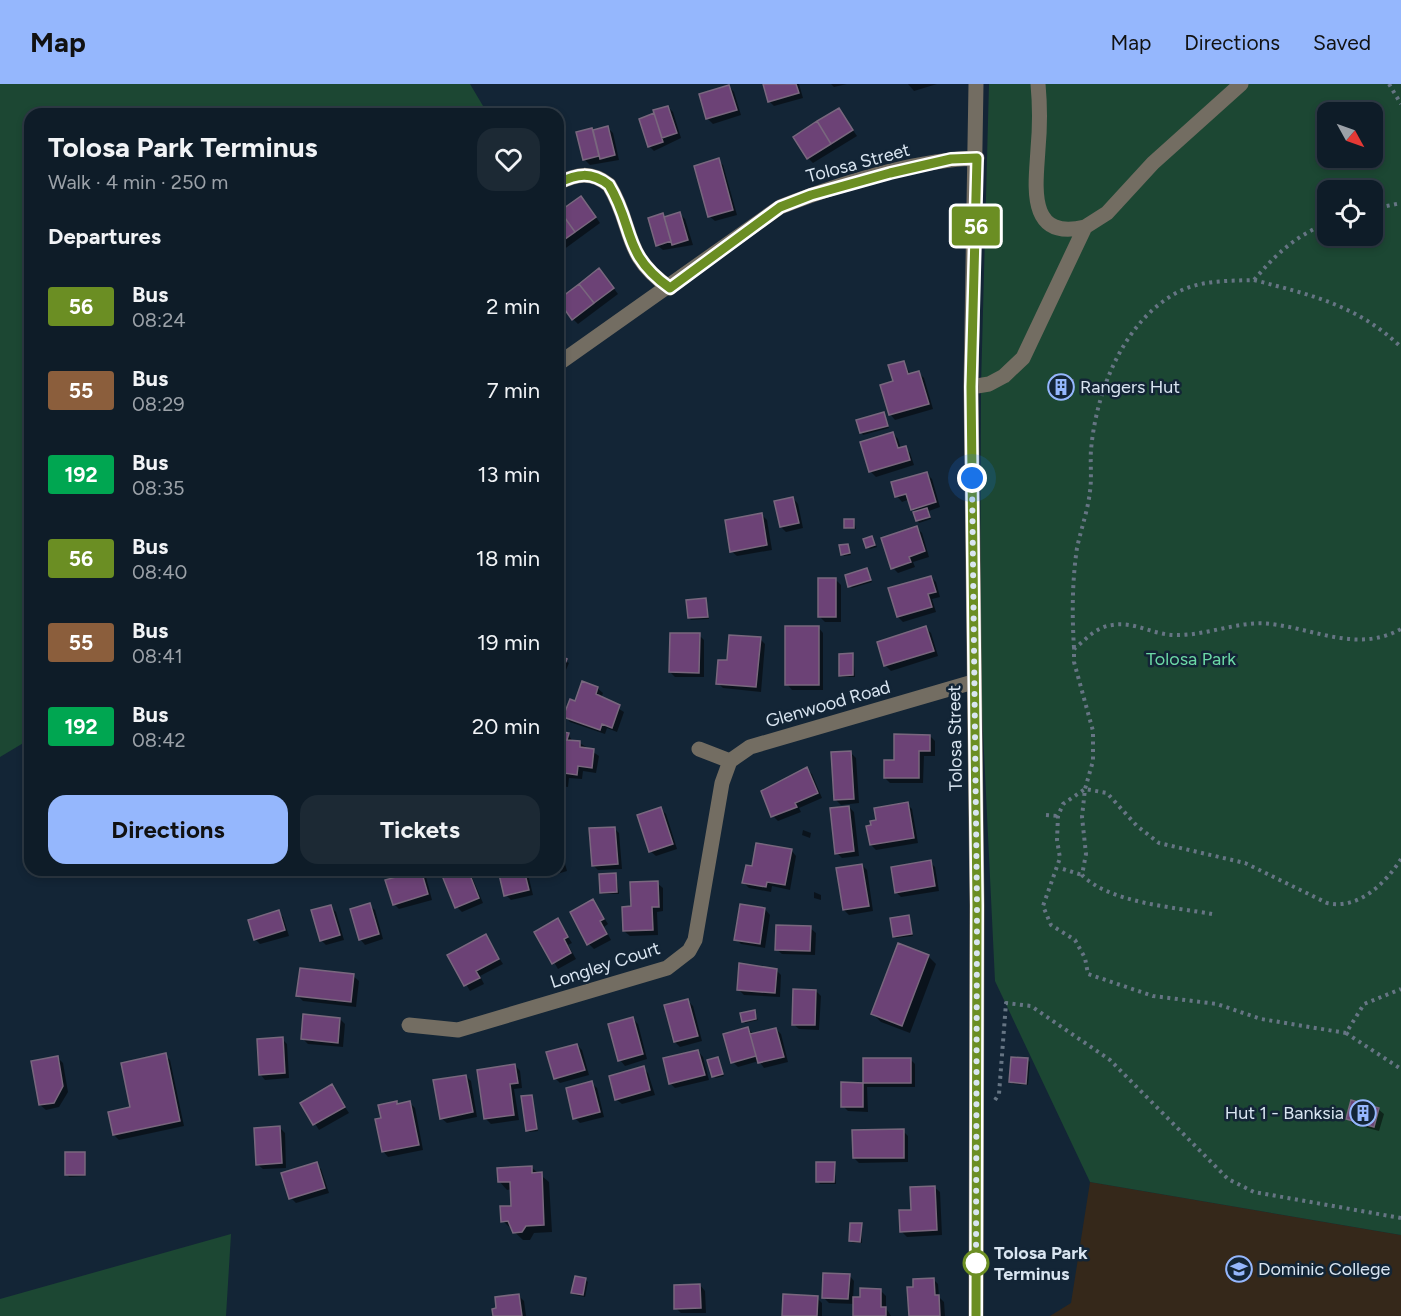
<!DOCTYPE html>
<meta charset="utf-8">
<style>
:root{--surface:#0e1c28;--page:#1c2934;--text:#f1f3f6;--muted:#9ba1a8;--line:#2e3a45;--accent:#95b7fd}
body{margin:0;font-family:Figtree,sans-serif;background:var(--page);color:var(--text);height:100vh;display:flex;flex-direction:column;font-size:22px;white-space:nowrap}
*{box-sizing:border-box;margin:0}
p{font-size:20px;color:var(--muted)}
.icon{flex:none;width:33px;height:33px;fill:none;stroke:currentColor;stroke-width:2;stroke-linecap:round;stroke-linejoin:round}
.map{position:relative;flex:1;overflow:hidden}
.panel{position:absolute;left:24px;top:24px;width:540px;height:768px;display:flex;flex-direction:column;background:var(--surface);border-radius:18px;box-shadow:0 3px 9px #0003,0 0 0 2px var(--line)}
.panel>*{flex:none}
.badge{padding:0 12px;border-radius:4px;font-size:21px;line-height:39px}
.needle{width:39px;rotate:130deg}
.fabs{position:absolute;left:1317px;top:18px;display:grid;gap:12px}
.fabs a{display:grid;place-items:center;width:66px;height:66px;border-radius:12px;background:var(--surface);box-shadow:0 3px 9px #0003,0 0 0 2px var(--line);font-size:30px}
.you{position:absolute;width:30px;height:30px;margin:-15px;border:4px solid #fff;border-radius:50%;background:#1a73e8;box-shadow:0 0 0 9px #1a73e833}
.map>.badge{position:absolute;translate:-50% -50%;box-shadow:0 0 0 3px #fff}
h2{padding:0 24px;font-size:22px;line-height:54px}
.round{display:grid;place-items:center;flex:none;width:63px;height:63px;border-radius:18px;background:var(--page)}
.headline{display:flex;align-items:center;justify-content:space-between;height:102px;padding:0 24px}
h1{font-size:28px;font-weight:700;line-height:45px}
.primary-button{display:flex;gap:12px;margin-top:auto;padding:12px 24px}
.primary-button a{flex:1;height:69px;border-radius:18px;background:var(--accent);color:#111;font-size:24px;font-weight:700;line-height:69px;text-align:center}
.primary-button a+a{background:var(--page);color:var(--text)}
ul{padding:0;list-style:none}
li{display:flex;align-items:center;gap:18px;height:84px;padding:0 24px}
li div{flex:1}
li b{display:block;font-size:22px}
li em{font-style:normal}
li .badge{min-width:66px;font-weight:700;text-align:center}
header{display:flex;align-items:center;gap:36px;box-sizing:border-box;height:84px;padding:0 30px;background:var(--accent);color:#111}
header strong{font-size:28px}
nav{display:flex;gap:33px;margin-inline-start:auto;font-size:21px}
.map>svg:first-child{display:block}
.education{fill:#35281a}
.green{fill:#1c4733;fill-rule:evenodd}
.shadow{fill:#0007}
.building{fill:#6c4276;stroke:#79677e;stroke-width:1.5}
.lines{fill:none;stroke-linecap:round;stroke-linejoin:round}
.path{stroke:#667584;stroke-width:4;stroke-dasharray:3 4.5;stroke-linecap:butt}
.minor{stroke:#736d62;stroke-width:15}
.line-casing{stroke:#fff;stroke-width:14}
.line{stroke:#6b8e23;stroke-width:9}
.walk{stroke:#d9e5f1;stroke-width:6;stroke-dasharray:0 10.8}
.stop-dot{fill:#fff;stroke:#6b8e23;stroke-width:3}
.labels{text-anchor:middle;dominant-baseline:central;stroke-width:5;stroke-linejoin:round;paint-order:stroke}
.street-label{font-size:18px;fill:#d9e5f1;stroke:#132536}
.poi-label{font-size:18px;fill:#d9e5f1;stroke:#132536;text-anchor:start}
.park-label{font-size:18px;fill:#6cd9a6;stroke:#132536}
.stop-label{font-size:18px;font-weight:bold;fill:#d9e5f1;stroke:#132536;text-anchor:start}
</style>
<header>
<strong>Map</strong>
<nav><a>Map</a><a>Directions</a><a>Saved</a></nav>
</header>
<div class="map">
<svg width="1401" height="1232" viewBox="0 0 1401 1232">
<rect width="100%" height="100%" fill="#132536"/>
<path class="education" d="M1090,1098L1401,1151V1232H1050L1071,1219Z"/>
<path class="green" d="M0,0H470L486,27L482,30H30V655L0,673Z
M989,0H1401V1151L1090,1098L995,897L980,585L981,302ZM1328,28H1372V74H1328ZM1328,106H1372V152H1328Z
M231,1150L226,1232H0V1215Z"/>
<path class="shadow" d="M764,0H799L803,14L774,22L769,17Z
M831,0H847L834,3Z
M908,0H937L914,7Z
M729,2L734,8L741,31L713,40L707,34Z
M668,23L673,28L681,54L654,67L649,62L641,35Z
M839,26L857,52L813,79L808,74Z
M608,44L613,49L619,76L590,81L584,75L578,49Z
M718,76L723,81L737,131L715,137L709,132Z
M586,119L600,139L559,169L558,130Z
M680,130L685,135L693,161L663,166L657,161L649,135Z
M604,191L618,210L578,240L573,235Z
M904,279L911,291L919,289L924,294L933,325L895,336L890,330L895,298Z
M1072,298L1074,300L1070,315L1052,308Z
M884,330L889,344L863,351L861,348Z
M893,349L898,355L901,365L905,364L910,369L914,381L876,393L871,388Z
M926,389L932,395L940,423L929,427L931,435L919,439L910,415L902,418L897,412Z
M793,414L798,420L803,444L786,448L781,443Z
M762,431L767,436L772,466L737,472L731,467Z
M854,437L856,445H847L845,443Z
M917,444L922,449L929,473L913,478L915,483L898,489L893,484Z
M872,454L877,463L870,465L868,463Z
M848,461L851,471L844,472L842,470Z
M867,486L872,498L852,504L850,502Z
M931,493L936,498L940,513L932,515L936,528L903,538L898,533L890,505Z
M836,496L841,501V538H825L820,533Z
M706,516L709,535L691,536L689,534Z
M818,543L823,549V606H792L787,600Z
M926,544L931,549L938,572L891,587L886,582L878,559Z
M699,551L704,556V593H675L670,588Z
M760,555L765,560L761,608L723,604L718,599L728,578Z
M853,571L855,593H842L840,591Z
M558,573L569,579L563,593L558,591Z
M597,604L603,609L601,614L624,628L617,648L607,644L605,650L570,638L565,632L576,619Z
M558,649L568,650L573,658L580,659L599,672L596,689L583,687L582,695L569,694L568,703L558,702Z
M930,652L935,657V672H924L923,699H890L885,694Z
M851,669L856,674L859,719L841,721L836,716Z
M807,685L812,690L822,714L799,724L801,728L778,737L773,732Z
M907,720L912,725L918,759L876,766L871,761L877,737Z
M849,723L854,728L859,772L842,774L837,769Z
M661,725L666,730L677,765L656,772L650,767Z
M614,744L619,749L622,785L598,786L593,781Z
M803,746L811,749L810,754L802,751Z
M558,755L567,787L544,794L538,786H558Z
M791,766L796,772L790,806L772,802L771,808L749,804L744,799L753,783Z
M930,778L935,783L939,807L901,813L896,808Z
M862,781L867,786L873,827L849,831L844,826Z
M453,786H469L483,819L462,828L457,823Z
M499,786H527L533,811L511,816L506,811Z
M421,788L426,793L432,816L399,825L394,820Z
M616,790L619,810H603L601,808Z
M657,799L663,804V827L657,828L658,851L630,852L624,847L633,824Z
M814,808L821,811V816L814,814Z
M593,817L608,840L604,843L611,856L594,865L589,860Z
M369,821L375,826L383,855L365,861L360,855Z
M331,823L336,828L344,856L326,861L321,856Z
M765,825L770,831L765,864L741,860L736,855Z
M278,828L283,833L289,852L260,860L255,855Z
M908,833L913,852L896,854L894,852Z
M557,836L572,859L568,861L576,875L558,885L536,848Z
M810,844L816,849L815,871L782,870L776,865Z
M485,852L503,880L480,892L484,900L470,907L449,871Z
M928,872L936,880L910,949L881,938L873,930Z
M776,886L781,891L780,913L744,911L738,905Z
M353,892L359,897L356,923L303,917L298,912Z
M816,907L821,912L819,946L799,945L793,940Z
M688,917L693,922L702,957L680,963L675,958Z
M754,927L758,936L745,939L743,937Z
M632,934L638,940L647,975L625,982L620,976Z
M340,935L345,940L343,963L308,960L303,955Z
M748,944L753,950L776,945L781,950L788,978L764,984L759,977L738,983L733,978Z
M282,955L287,960L289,994L265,996L260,990Z
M577,961L582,966L589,991L560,999L555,994Z
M698,967L703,973L709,996L675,1004L670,999Z
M165,971L170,976L184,1042L119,1056L114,1051Z
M58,974L63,979L68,1008L59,1023L46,1026L40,1021Z
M717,975L724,992L716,994L713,992Z
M865,975H910L915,980V1003H867L868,1028L848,1027L843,1022V1000H864Z
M1028,976L1030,978L1028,1001L1013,1000L1011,998Z
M515,981L520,987L522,1004L514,1005L519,1036L491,1040L486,1035Z
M643,984L648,989L655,1011L622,1020L616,1015Z
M466,992L471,997L477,1033L447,1039L441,1034Z
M591,999L597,1004L604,1033L580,1039L575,1034Z
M331,1002L349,1029L319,1046L302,1019Z
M532,1012L538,1047L529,1048L527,1046Z
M410,1019L415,1024L423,1066L388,1073L383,1067L382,1035Z
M1378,1025L1384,1030L1379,1047L1353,1040L1348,1034Z
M280,1044L285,1049L286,1084L263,1085L257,1080Z
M903,1047L908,1052V1078L859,1079L854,1074Z
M84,1069L86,1092L69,1093L67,1090Z
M316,1080L321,1085L329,1109L296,1119L291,1114Z
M834,1080L836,1100H820L818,1098Z
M532,1084L549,1098L552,1148L534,1149L530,1156H523L503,1137L512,1123V1105L507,1106L499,1097Z
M934,1103L940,1108L942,1151L907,1153L902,1148L913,1127Z
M861,1141L862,1159H853L850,1157Z
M849,1191L854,1197L853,1215H862L881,1207L886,1212V1224L891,1232H854L855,1220L829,1219L823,1213Z
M933,1195L938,1200L939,1213L944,1218L945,1232H910L914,1204Z
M586,1196L588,1198L585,1213L575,1211L573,1209Z
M700,1201L705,1207L706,1229H681L676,1224Z
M518,1211L524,1217L526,1232H495Z
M817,1214L822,1219V1232H784Z"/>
<path class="building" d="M763,0H796L799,9L768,18Z
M729,1L737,26L706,35L699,10Z
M668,22L677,49L662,54L653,26Z
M839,24L853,46L831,60L817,37Z
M654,29L663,58L648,63L639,35Z
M817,37L831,60L807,75L793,53Z
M608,42L615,71L600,75L593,46Z
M592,44L599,72L583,76L576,48Z
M719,74L733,126L708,133L694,82Z
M581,112L596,133L575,148L560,127Z
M560,127L575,148L558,160V128Z
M680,128L688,156L672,161L664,133Z
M663,129L671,157L656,162L648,134Z
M599,184L614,204L594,219L579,200Z
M579,200L594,219L572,236L558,216Z
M904,277L908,290L919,287L929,320L889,331L880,301L893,297L888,281Z
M1055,291L1073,296L1068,314L1050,309Z
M884,328L888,342L860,349L856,336Z
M893,348L898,364L906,362L910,376L869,388L860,358Z
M927,388L936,418L911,426L906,410L895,413L891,398Z
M793,413L799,439L780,443L774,417Z
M927,424L930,433L916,437L913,428Z
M762,429L767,461L730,468L725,436Z
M844,435H854V444H844Z
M917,442L925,467L909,473L911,478L891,485L881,454Z
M872,452L875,461L866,464L863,455Z
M848,460L850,469L841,471L839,461Z
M867,484L871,496L848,503L845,491Z
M931,492L936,508L928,510L932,523L897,533L888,504Z
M818,494H836V533H818Z
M706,514L708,533L688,534L686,516Z
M785,542H819V601H785Z
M926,542L934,567L884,582L877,558Z
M670,549H700L699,589L669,588Z
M729,551L761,553L756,603L716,600L718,576H727Z
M853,569V591L839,592V570Z
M558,571L567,575L560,592L558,591Z
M582,597L598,603L596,610L620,621L612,644L602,640L600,646L563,633L570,615L575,617Z
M558,647L569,649L567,656L580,657V663L594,665L592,684L578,682L577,691L564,689L563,699L558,698Z
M894,650L930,651V667H919V694H884V676H894Z
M851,667L854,715L834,716L831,668Z
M807,683L818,709L795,719L797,723L771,733L761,707Z
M908,718L914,754L870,761L866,742L871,741L870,737L876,736L874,724Z
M849,722L854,767L835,770L830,724Z
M661,723L673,760L649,768L637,731Z
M615,743L618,780L592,782L589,744Z
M756,759L792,765L785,801L767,798L766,803L742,799L746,781L752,782Z
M931,776L935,802L895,809L891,783Z
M862,780L869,822L843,826L836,784Z
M421,786L428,810L393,821L385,796Z
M449,786H468L479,814L455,824L441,789Z
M498,786H524L529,806L504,812Z
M616,789L617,808L600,809L599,790Z
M658,797L659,823H652L653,846L623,847L622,823L631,822L630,798Z
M593,815L604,835L600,837L607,850L587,861L570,828Z
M370,819L379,850L359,856L350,825Z
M740,820L765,824L760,860L734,856Z
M331,821L340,851L320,857L311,826Z
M279,826L285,846L254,856L248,836Z
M909,831L912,850L893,853L890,834Z
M558,834L568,853L564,855L571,869L552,880L534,848Z
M776,841L811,842L810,867L775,866Z
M486,850L499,875L476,887L480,894L464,902L447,871Z
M898,859L929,871L902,942L871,930Z
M739,879L777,885L775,909L737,906Z
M300,884L354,890L351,918L296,912Z
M793,905L816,906L815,941H792Z
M688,915L698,952L674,958L664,921Z
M755,926L756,935L742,938L740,929Z
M303,930L340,934L338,959L301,955Z
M633,933L643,970L618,977L608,940Z
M748,943L756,972L731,979L723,950Z
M776,944L784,973L758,979L750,950Z
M283,953L285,989L259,991L257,955Z
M577,960L585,986L554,995L546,968Z
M698,966L705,991L669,1000L663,974Z
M166,969L180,1037L113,1051L108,1028L130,1023L121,979Z
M58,972L63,1002L54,1019L39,1021L31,977Z
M718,973L723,990L712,993L707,976Z
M1011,973L1028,974L1026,1000L1009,998Z
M863,974H911V999H863Z
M515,980L518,999L510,1000L514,1031L484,1035L477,986Z
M644,982L650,1006L615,1016L609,992Z
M466,991L473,1028L440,1035L433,996Z
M592,997L600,1028L573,1035L566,1004Z
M841,998L863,999V1023H841Z
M332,1000L345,1023L313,1041L300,1019Z
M532,1011L537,1045L526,1047L521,1012Z
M1351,1016L1379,1024L1374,1043L1346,1035Z
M397,1017V1020L410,1017L419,1061L382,1068L375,1035L381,1034L378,1021Z
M280,1042L282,1079L256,1081L254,1044Z
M904,1045V1074H853L852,1046Z
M65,1068H85V1091H65Z
M317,1078L325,1104L289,1115L281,1089Z
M816,1078H835L834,1098H816Z
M532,1082V1089L542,1088L544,1141L526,1142L522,1148L513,1149L508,1137L501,1138L500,1122H511L510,1098H498L497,1084Z
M935,1102L937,1146L900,1148L899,1126H911L910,1103Z
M850,1139H862L860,1158L849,1157Z
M823,1189L850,1190L848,1215L822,1214Z
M575,1192L586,1194L583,1211L571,1209Z
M934,1194L935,1211H939L940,1232H909L907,1203H913V1195Z
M700,1200L701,1224L674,1225V1201Z
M860,1204L881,1205V1223H886V1232H853V1213H860Z
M519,1210L522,1232H493L492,1225L496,1224L495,1213Z
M783,1210L818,1212L817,1232H782Z"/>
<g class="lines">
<path class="path" d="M1389,0L1401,20
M1372,125L1401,119
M1254,196C1311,211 1357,221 1401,263
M1074,564C1072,531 1072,498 1077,464C1081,445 1088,426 1090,407C1092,393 1090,379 1091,366C1096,308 1123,237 1178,208C1201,196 1228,197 1254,196C1275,171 1296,151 1328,139
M1046,731L1058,732
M1401,775C1385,800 1358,826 1327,819L1245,779L1159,759L1137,742L1107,709L1085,705L1063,720L1058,732L1057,756L1060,774L1043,822L1051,841L1075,856L1085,874L1088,890L1153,912L1217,920L1261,935L1346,949L1364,920L1401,905
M1063,785L1082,791
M1212,830C1173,823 1110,819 1082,791L1086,770L1082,733L1085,705L1093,677V647L1074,578V565C1086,555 1096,543 1112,541C1135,537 1153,551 1175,551C1207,552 1239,536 1271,540C1315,545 1358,569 1401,545
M1346,949L1401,985
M995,1016L999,1010L1006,919L1031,922L1110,976L1228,1095L1254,1108L1401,1134"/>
<path class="minor" d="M1038,0C1040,21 1040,43 1038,65C1036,101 1026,157 1085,143
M558,99C577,90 591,87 609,101C635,144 621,170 670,204
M558,280L780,123C839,100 914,76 977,74
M971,303L989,300L1004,292L1023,274L1085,143L1107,129L1153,79L1241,0
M699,665L730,677
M409,941L458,946L667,884L689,867L695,856L722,699L730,677L750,663L973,598
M976,1232L977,821L971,303L976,0"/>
</g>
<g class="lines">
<g class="line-casing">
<path id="line" d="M558,99C577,90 591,87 609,101C635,144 621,169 670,204L780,123L811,111L890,89L951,75L977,74L971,303L977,821L976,1232"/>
</g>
<use href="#line" class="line"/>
<path class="walk" d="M972,394L977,821L976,1179"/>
</g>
<defs>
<g id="building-ring" transform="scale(1.35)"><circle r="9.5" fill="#132536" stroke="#95b7fd" stroke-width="1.5"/><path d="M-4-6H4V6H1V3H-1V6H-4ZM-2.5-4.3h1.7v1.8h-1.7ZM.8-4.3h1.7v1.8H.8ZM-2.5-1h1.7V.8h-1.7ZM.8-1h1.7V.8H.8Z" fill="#95b7fd"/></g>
<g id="school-ring" transform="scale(1.35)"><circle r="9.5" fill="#132536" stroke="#95b7fd" stroke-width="1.5"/><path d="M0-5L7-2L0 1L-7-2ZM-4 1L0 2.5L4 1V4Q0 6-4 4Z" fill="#95b7fd"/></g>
</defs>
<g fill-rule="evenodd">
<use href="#building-ring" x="1061" y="303"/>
<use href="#building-ring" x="1363" y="1029"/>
<use href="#school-ring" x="1239" y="1185"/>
</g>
<circle class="stop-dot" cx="976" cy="1179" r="12"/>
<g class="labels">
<g class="street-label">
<text transform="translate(858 79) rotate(-15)">Tolosa Street</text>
<text transform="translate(828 620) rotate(-16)">Glenwood Road</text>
<text transform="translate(955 654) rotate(-91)">Tolosa Street</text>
<text transform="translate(605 881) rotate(-18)">Longley Court</text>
</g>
<g class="poi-label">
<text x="1080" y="303">Rangers Hut</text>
<text x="1344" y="1029" text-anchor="end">Hut 1 - Banksia</text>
<text x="1258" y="1185">Dominic College</text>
</g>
<g class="park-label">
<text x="1191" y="575">Tolosa Park</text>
</g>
<g class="stop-label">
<text x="994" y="1169">Tolosa Park<tspan x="994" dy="21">Terminus</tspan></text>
</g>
</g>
</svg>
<div class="fabs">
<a><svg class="needle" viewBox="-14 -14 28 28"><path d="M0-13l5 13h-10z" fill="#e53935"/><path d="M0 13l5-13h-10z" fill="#9ba1a8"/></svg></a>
<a><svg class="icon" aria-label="locate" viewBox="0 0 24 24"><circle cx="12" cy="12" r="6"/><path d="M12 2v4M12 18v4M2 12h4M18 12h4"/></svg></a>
</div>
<div class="you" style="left:972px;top:394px"></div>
<b class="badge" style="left:976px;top:142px;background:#6b8e23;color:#fff">56</b>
<section class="panel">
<div class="headline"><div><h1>Tolosa Park Terminus</h1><p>Walk · 4 min · 250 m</p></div><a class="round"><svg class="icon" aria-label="heart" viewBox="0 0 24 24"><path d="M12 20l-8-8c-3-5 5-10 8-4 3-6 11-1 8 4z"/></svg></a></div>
<h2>Departures</h2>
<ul>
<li><span class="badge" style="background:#6b8e23;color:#fff">56</span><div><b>Bus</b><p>08:24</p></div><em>2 min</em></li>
<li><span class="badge" style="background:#8b5e3c;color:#fff">55</span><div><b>Bus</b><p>08:29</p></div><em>7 min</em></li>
<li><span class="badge" style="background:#00a651;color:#fff">192</span><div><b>Bus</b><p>08:35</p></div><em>13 min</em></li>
<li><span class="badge" style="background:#6b8e23;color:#fff">56</span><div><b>Bus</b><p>08:40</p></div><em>18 min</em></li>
<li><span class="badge" style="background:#8b5e3c;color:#fff">55</span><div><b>Bus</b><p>08:41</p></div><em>19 min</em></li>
<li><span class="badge" style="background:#00a651;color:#fff">192</span><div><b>Bus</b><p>08:42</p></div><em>20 min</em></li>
</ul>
<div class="primary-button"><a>Directions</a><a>Tickets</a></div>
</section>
</div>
